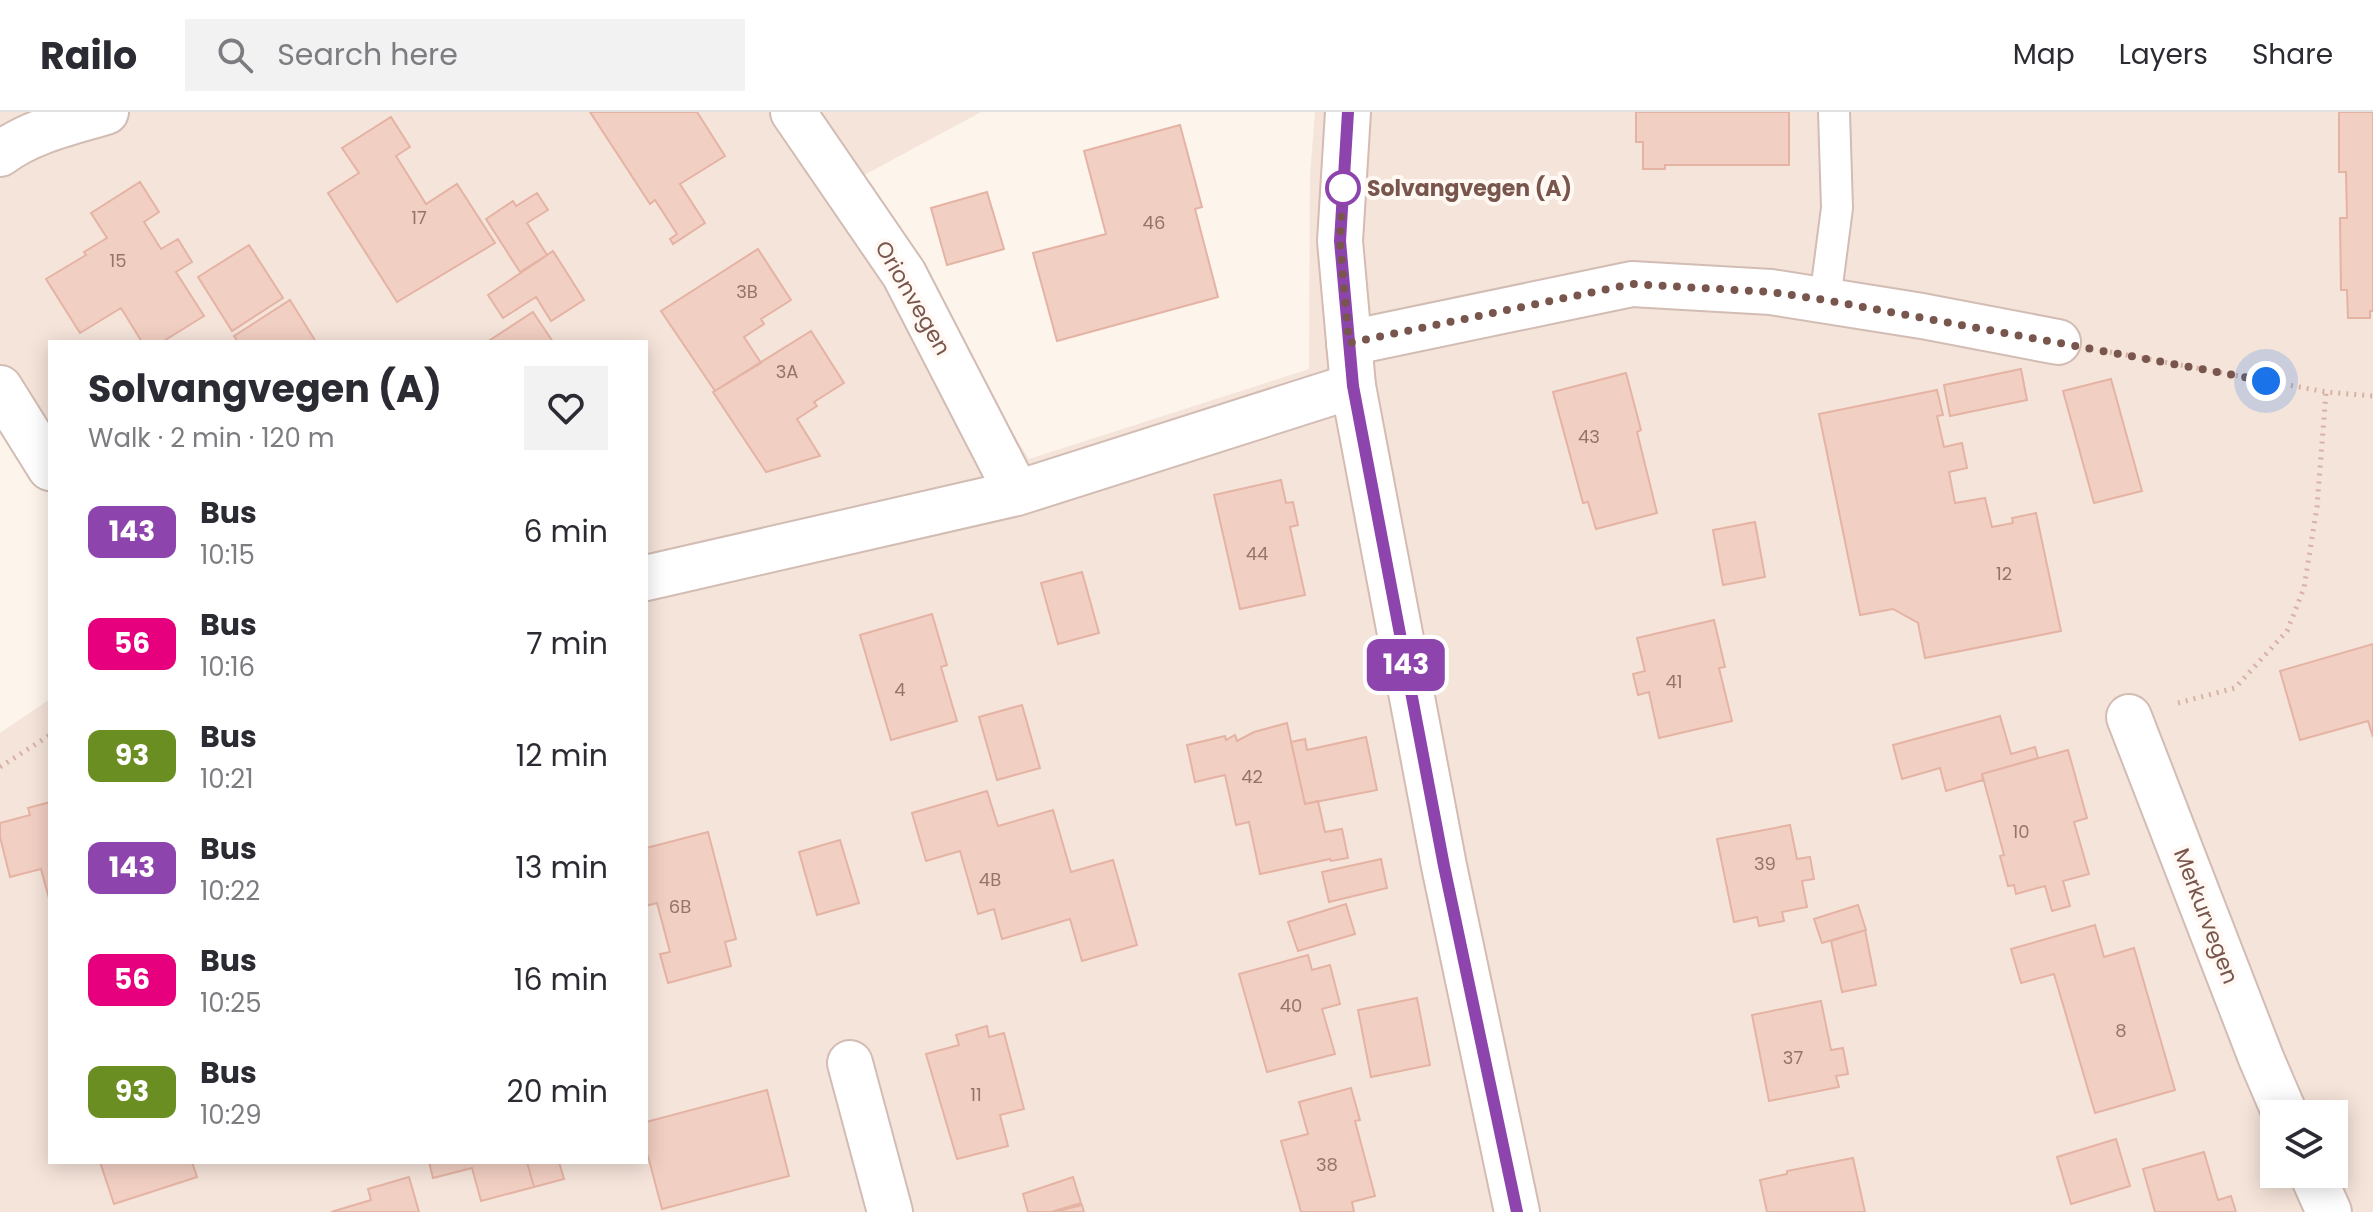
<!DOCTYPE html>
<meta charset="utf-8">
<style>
:root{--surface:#fff;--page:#f2f2f3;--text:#2b2b33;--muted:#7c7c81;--line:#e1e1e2}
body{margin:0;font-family:Poppins,sans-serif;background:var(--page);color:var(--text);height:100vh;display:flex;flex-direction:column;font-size:30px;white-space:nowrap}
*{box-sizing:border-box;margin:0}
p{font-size:26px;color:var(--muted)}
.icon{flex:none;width:44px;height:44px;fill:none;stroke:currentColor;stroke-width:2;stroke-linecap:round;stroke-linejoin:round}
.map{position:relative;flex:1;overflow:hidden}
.side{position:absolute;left:48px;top:228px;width:600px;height:824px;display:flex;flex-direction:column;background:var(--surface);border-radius:0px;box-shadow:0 4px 20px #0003}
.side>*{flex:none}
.badge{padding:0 16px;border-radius:12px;font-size:28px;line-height:52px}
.tools{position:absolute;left:2260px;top:988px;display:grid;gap:16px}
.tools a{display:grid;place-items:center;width:88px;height:88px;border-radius:0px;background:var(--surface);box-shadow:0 4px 20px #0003;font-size:40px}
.you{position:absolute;width:40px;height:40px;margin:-20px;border:6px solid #fff;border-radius:50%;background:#1a73e8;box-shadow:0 0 0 12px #1a73e833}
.map>.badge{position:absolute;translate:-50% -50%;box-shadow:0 0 0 4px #fff}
.round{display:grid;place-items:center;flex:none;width:84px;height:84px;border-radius:0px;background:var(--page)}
.summary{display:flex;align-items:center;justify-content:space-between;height:136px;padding:0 40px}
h1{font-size:38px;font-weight:700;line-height:60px}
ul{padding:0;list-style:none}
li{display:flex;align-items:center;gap:24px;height:112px;padding:0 40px}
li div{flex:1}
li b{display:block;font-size:30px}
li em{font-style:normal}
li .badge{min-width:88px;font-weight:700;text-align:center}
header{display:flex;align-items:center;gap:48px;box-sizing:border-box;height:112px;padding:0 40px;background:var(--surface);border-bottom:2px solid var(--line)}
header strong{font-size:38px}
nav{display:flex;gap:44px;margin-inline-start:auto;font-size:28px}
.search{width:560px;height:72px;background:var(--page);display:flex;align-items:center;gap:20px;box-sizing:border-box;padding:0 28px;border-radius:0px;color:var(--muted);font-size:30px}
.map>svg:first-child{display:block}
.residential{fill:#f5e4da;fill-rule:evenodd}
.building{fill:#f2cfc3;stroke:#e5b3a4;stroke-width:2}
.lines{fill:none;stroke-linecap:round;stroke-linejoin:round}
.lane-casing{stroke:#d2bcb3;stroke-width:34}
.street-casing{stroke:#d2bcb3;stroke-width:48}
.secondary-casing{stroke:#d5bbb0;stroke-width:48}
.path{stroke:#d8b1a5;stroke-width:5;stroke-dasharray:2 6;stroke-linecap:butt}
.lane{stroke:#fff;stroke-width:30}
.street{stroke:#fff;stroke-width:44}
.secondary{stroke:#fff;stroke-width:44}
.line-casing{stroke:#fff;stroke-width:18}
.line{stroke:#8e44ad;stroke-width:12}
.walk{stroke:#79564d;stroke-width:8;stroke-dasharray:0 14.4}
.stop-dot{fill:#fff;stroke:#8e44ad;stroke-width:4}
.labels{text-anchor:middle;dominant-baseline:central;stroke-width:8;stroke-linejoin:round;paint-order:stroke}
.number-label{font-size:18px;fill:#97746a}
.stop-label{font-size:22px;font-weight:bold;fill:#79564d;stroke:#fff8f3;text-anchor:start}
.street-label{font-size:22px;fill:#79564d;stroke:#fff8f3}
</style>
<header>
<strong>Railo</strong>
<div class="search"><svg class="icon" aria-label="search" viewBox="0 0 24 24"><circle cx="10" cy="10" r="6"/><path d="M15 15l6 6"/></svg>Search here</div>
<nav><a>Map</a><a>Layers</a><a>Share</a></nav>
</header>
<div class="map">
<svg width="2373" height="1100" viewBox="0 0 2373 1100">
<rect width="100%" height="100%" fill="#fdf4ec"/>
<path class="residential" d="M0,0H981L855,68L1029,347L1309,257L1310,63L1315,0H2373V1100H0V621L50,587V1050H646V230H50V380L0,303ZM2274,1002H2334V1062H2274Z"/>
<path class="building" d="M590,0H697L725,44L680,72L705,111L673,132L670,127L677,122L655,88L650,92Z
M1636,0H1789V53H1665V57H1643V30H1636Z
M2339,0H2373V199H2370V206H2348L2347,178H2341L2340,106H2347L2346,60H2339Z
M391,5L410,35L396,44L426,92L457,72L495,131L397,190L328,81L359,61L342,36Z
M1180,13L1202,95L1195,97L1218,185L1057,229L1033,141L1106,122L1084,39Z
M140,70L159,100L144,110L161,137L178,127L192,150L176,160L204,204L162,230H142L121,196L80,221L46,167L86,143L84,140L107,126L91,101Z
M987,80L1004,137L947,153L931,96Z
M537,81L548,98L527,111L547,143L520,160L486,107L513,89L516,94Z
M249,133L283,186L232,219L198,165Z
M758,137L791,188L761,207L764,212L744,225L761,251L715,279L661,199Z
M553,139L584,188L551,209L536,185L503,206L488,183Z
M290,188L316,230H238L234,224Z
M533,200L553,230H487Z
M811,219L844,271L814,290L817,294L797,307L820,344L766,360L713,280Z
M2021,257L2027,288L1950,304L1944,273Z
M1626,261L1641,318L1637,320L1657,401L1596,417L1588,390L1583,391L1553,280Z
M2111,267L2142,379L2094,391L2063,279Z
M1937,278L1943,303L1937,304L1944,335L1962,331L1967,356L1949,360L1955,391L1985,386L1992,415L2013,411L2012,406L2036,401L2061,519L1925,546L1918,511L1893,497L1860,503L1819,302Z
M1281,368L1286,391L1293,390L1298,413L1290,415L1305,483L1240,497L1214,383Z
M1755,410L1765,465L1723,473L1713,418Z
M1082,460L1099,521L1058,532L1041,471Z
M932,502L947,553L941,555L957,609L891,628L860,523Z
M1714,508L1725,555L1719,556L1732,609L1659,626L1649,580L1638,583L1633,562L1645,559L1637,526Z
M2373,532V625L2368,609L2300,628L2280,559Z
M1022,593L1040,656L997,668L979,605Z
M2000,604L2011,642L2035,635L2038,646L1982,662L1983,668L1946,679L1940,656L1902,667L1893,633Z
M1287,611L1305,692L1318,689L1325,720L1342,717L1348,746L1331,749L1330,747L1260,762L1249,710L1236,713L1225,663L1195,670L1187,633L1225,624L1226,628L1235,623L1237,629L1254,620Z
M1366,625L1377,678L1305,692L1291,630L1305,627L1307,638Z
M2068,638L2087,706L2074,710L2089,762L2063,769L2070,794L2052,799L2045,774L2016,782L2014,773L2008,774L2000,744L2004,743L1982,662Z
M987,679L998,714L1053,698L1071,760L1113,748L1137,833L1082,849L1070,807L1002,827L994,797L978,802L960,739L926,749L912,701Z
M50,690V790L41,757L10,765L0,725V711L30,703L28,696Z
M1790,713L1797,747L1810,745L1814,767L1802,769L1807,795L1782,800L1784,809L1759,814L1757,805L1734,810L1717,727Z
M708,720L736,827L725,830L731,854L668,871L660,842L670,840L657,791L646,794V736Z
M840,728L859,791L817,803L799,740Z
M1381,747L1387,776L1329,790L1322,760Z
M1346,792L1355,822L1298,839L1288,810Z
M1858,793L1866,818L1822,831L1814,807Z
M2095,813L2104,845L2134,836L2175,978L2095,1001L2054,862L2021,871L2011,837Z
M1865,818L1876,873L1842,880L1831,829Z
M1308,843L1312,858L1330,853L1340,892L1322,897L1335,942L1267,960L1239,862Z
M1417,886L1430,953L1371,965L1358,898Z
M1821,889L1831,938L1843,936L1848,962L1836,964L1839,975L1769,989L1752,903Z
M987,914L989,925L1004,921L1024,997L1000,1003L1008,1034L957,1047L926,942L959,933L956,923Z
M1351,976L1360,1008L1355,1009L1375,1084L1352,1090L1354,1100H1301L1281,1029L1308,1022L1299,990Z
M767,978L789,1064L662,1097L648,1044H646V1010Z
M2116,1027L2130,1074L2071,1092L2057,1045Z
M2204,1040L2218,1088L2231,1084L2236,1100H2155L2143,1057Z
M1853,1046L1865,1100H1767L1760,1068L1787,1062V1059Z
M100,1050H192L197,1065L114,1092Z
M429,1050H527L534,1075L481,1089L472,1056L433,1066Z
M527,1050H559L564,1067L534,1075Z
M409,1065L419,1100H331L371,1088L368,1077Z
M1073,1065L1081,1091L1051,1100H1028L1023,1082Z
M1082,1093L1084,1100H1055Z"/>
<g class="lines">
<g class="lane-casing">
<path id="lane" d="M1825,188L1837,96L1834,0"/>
</g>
<g class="street-casing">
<path id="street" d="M793,0L904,162L1017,381
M0,42C31,19 69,11 106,0
M1349,231L1632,172L1771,180L1922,204L2058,230
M0,276L50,356
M646,466L1017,381L1353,274
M2129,605L2261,946L2285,1002
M850,951L890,1100
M2312,1062L2329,1100"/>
</g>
<g class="secondary-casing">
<path id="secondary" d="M1348,0L1340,129L1353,274L1444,754L1517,1100"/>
</g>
<path class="path" d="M2110,240L2326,280L2373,284
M2178,591L2235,576L2287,519L2304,476L2317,395L2326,280
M0,655L50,623"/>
<use href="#lane" class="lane"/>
<use href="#street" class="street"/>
<use href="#secondary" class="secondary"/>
</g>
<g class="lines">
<g class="line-casing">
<path id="line" d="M1348,0L1340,129L1353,274L1444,754L1517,1100"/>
</g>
<use href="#line" class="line"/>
<path class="walk" d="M1343,76L1340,129L1349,231L1632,172L1771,180L1825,188L2266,269"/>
</g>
<circle class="stop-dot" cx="1343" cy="76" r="16"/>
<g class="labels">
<g class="number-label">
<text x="419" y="105">17</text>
<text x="1154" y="110">46</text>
<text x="118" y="148">15</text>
<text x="747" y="179">3B</text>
<text x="787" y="259">3A</text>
<text x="1589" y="324">43</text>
<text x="1257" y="441">44</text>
<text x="2004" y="461">12</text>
<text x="1674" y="569">41</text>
<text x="900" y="577">4</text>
<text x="1252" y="664">42</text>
<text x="2021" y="719">10</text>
<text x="1765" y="751">39</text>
<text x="990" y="767">4B</text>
<text x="680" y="794">6B</text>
<text x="1291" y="893">40</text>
<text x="2121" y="918">8</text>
<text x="1793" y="945">37</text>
<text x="976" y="982">11</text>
<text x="1327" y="1052">38</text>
</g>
<g class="stop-label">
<text x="1367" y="76">Solvangvegen (A)</text>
</g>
<g class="street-label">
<text transform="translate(913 186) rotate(60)">Orionvegen</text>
<text transform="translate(2206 804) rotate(69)">Merkurvegen</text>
</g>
</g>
</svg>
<div class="tools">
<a><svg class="icon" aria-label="layers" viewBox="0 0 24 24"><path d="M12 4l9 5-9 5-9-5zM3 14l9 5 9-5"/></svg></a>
</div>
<div class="you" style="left:2266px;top:269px"></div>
<b class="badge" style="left:1406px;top:553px;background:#8e44ad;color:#fff">143</b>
<section class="side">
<div class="summary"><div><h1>Solvangvegen (A)</h1><p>Walk · 2 min · 120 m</p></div><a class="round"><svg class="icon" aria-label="heart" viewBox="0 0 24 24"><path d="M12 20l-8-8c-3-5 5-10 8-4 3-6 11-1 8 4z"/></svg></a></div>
<ul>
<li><span class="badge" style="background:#8e44ad;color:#fff">143</span><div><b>Bus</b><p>10:15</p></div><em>6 min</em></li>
<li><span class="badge" style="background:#e6007e;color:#fff">56</span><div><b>Bus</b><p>10:16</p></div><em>7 min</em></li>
<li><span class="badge" style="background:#6b8e23;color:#fff">93</span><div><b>Bus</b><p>10:21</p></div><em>12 min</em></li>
<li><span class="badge" style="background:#8e44ad;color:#fff">143</span><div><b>Bus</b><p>10:22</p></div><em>13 min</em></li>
<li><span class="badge" style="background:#e6007e;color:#fff">56</span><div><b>Bus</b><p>10:25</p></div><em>16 min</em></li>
<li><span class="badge" style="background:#6b8e23;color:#fff">93</span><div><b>Bus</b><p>10:29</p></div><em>20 min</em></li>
</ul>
</section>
</div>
